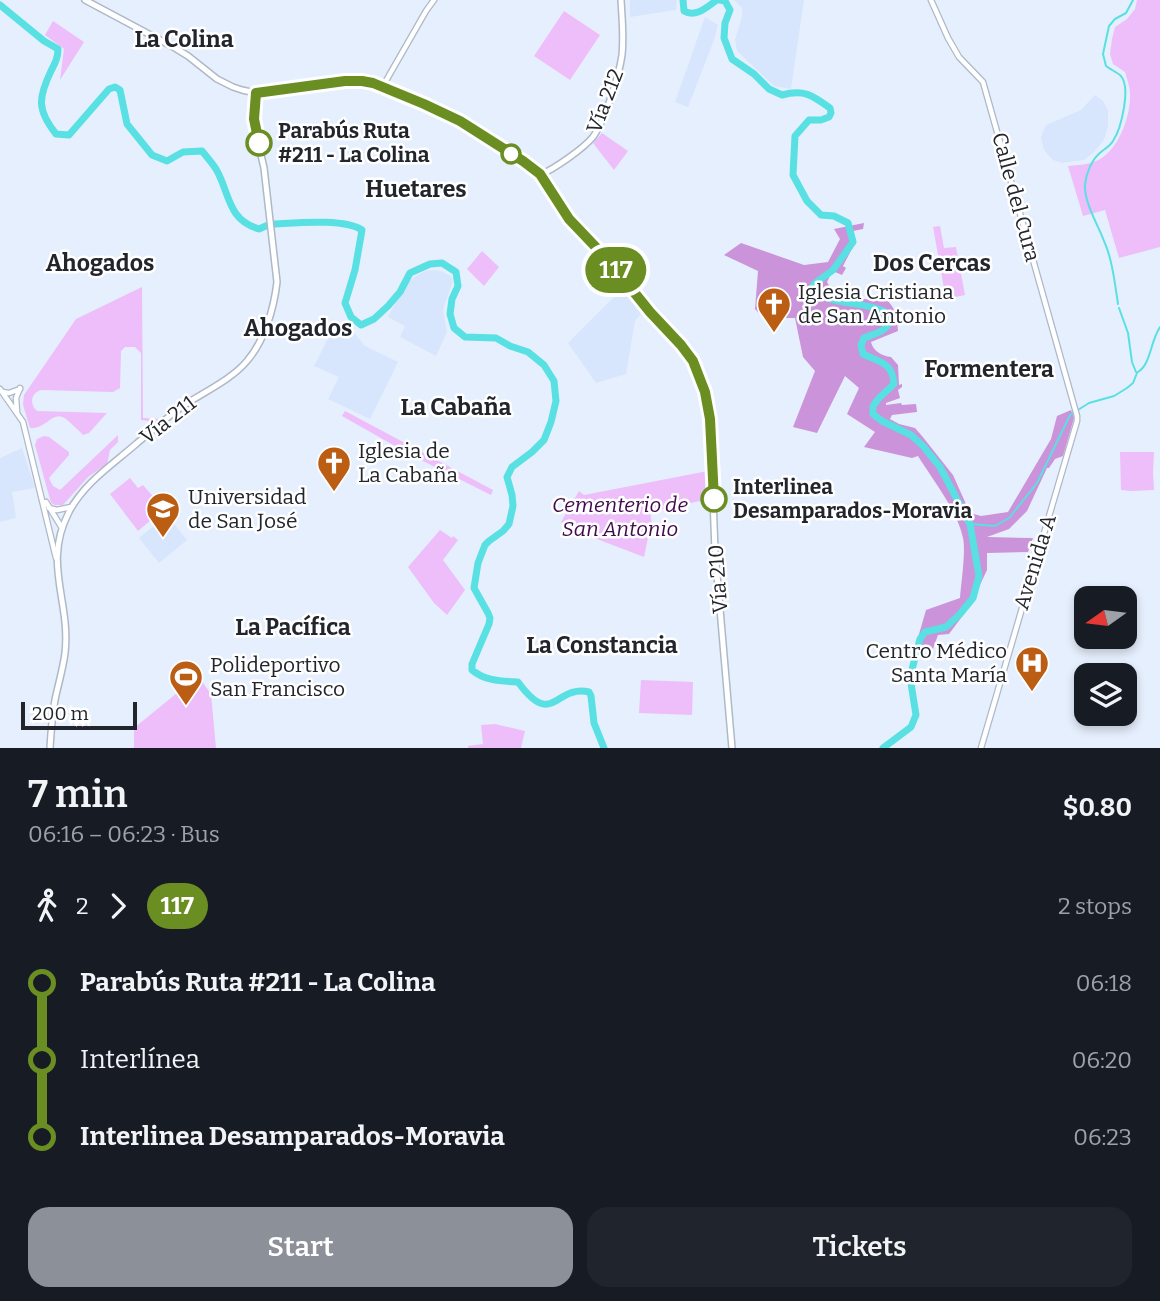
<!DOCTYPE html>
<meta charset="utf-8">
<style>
:root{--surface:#171b24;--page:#20242c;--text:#f1f3f6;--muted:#9ea1a6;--accent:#8c9099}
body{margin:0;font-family:Bitter,serif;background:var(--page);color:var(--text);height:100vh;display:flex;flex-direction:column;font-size:26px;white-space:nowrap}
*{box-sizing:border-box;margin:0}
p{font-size:23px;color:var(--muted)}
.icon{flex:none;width:38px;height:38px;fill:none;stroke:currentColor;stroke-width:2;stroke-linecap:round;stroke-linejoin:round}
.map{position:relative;height:748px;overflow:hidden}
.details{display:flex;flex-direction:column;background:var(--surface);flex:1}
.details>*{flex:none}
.badge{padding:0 14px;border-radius:23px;font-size:24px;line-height:46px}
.needle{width:46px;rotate:256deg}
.buttons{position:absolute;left:1074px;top:586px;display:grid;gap:14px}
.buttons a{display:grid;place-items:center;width:63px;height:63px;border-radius:14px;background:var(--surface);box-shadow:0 4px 10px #0003;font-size:35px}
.scale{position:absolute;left:21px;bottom:18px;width:116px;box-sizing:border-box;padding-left:7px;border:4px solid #22262c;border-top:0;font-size:19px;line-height:24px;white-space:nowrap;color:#22262c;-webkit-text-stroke:5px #fff;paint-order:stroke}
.map>.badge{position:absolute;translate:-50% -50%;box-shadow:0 0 0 4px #fff}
.legs{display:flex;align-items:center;gap:10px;height:77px;padding:0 28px;font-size:23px}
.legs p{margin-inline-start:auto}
.overview{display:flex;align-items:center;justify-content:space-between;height:119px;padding:0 28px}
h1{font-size:38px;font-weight:600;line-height:52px}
.primary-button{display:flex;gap:14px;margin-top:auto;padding:14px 28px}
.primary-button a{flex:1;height:80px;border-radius:21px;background:var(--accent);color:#fff;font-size:28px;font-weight:600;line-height:80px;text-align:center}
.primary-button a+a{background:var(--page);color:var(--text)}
ul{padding:0 28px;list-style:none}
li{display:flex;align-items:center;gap:24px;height:77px;font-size:26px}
li i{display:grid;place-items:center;width:10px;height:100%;margin:0 9px;background:currentColor}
li i::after{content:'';width:18px;height:18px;margin:-9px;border:5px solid;border-radius:50%;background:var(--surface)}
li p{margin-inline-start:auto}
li:first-child i{background:linear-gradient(#0000 50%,currentColor 0)}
li:last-child i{background:linear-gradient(currentColor 50%,#0000 0)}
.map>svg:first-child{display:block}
.built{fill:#d7e6fd}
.green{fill:#edbef9}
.forest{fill:#cb93d9}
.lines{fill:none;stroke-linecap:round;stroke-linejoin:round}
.stream{stroke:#58e0e2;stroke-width:2}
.river{stroke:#58e0e2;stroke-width:7}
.minor-casing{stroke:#aeb9c8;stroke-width:7}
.major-casing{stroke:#aeb9c8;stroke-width:8}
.minor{stroke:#fff;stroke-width:4.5}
.major{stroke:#fff;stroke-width:5}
.line-1-casing{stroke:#fff;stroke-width:16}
.line-1{stroke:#6b8e23;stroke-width:10}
.stop-1-dot{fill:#fff;stroke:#6b8e23;stroke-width:3.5}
.labels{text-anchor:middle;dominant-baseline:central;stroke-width:5;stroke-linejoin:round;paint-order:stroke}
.street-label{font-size:21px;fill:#22262c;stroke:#fff}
.stop-label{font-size:21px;font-weight:bold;fill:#22262c;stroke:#fff;text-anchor:start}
.poi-label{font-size:21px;fill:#22262c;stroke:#fff;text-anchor:start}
.park-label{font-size:21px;font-style:italic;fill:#400b4c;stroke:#fff}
.neighbourhood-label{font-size:23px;font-weight:bold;fill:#22262c;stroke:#fff}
</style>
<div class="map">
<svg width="1160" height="748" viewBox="0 0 1160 748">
<rect width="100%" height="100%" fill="#e6effd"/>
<path class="built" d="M630,0H677L676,10L630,17Z
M734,0H804L791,89L774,86L737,51L735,40L742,16V8Z
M705,17L718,25L714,40L688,107L675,102Z
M1095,95L1103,101L1108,110V126L1104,140L1094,152L1084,160L1062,163L1053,160L1044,150L1041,137L1046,125L1081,110Z
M434,270L441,271L451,276L453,281L443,310L447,332L436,356L400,337L405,326L388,317L405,285L413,278L425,271Z
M623,288L644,310L635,321L626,374L596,383L568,343Z
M337,321L346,323L365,346L398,362L370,419L328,399L339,377L314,366Z
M22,448L35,488L12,492L16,518L0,522V458Z
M167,515L187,540L159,563L139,538Z"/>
<path class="green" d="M1137,0H1160V247L1119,258L1105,210L1083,216L1068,166C1076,165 1088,165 1096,161C1118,152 1131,116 1130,94C1130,87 1127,79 1125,72L1113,64L1110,54L1112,39L1115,27L1127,19L1135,9Z
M564,11L600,35L570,80L534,56Z
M53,21L84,42L60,80L64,49L45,35Z
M602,133L628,151L614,170L593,143Z
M940,226L944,248L956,247L965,295L946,299L933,227Z
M482,251L499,267L484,286L467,269Z
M142,287L143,418L162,419L153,426L149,421L141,420V353L135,347H125L121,351L120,388L113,392L41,390C31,393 29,404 37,411L107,413L89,433L83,435C78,430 72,424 66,419C53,409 46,430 30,428L23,405L24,395L76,319Z
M345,411L493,490L491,495L409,454L342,416Z
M118,435V442L110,450L107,464L88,477L63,505H55L51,503L35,445L37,439L44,436L49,437L69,452V455L49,478L53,486L60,490Z
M1120,452H1154L1153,473L1154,490L1132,491L1121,490Z
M708,471L709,499L650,512L653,531L649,533L644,557L589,536L561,522L579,491L584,495Z
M130,478L138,488L143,485L164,509L138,531L110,494Z
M440,530L452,538L453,536L458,540L443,560L465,590L447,615L434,603L408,567Z
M198,676L211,694L216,748H134V728Z
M641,680L693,682L692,715L639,713Z
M495,724L525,731L521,748H468V746L483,744L481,725Z"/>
<path class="forest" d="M864,223L863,229L853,231L856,241L843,266L846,268L842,275L835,272L831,274L827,282C834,295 842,299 857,302L862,299L887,300C896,309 897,318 898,331L871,342C873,351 882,356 891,357L898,365L899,385L902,384V387L898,390L900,398L886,403V405L901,403L902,405L916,404L917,412L892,415L890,419L899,424L915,428L922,436L953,475L970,513L981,516L1008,512L1051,439L1057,416L1071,410L1074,418L1063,456L1055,459L1049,468H1047L1027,511L1009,529L987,537L1033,538L1028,552L987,553V570L970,606L949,634L938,635L933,649L915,648L926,610L960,598C961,584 966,551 963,538C957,510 933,480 918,456L912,458L864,447L875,432L847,414L859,388L845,376L817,433L793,427L815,371L803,357L795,318H764L755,309L758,271L724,255L741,243L804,265L828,262L840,239L834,229Z"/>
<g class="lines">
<path class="stream" d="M1118,304C1115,284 1112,258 1104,241C1098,225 1084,202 1085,185C1086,173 1092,159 1101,152C1106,148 1110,146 1113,141C1121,129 1132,86 1120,75C1116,72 1110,69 1106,66L1103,54L1109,26L1115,19L1126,13L1133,0
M1119,308L1128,333L1132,362L1136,372
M1138,372C1151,364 1150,342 1160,327
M970,524L995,526L1009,518L1037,483L1070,415L1089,403L1114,396L1127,388L1133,383L1137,373"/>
<path class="river" d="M683,0L684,11C696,18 707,7 717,0
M720,0L725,1L730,10L725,23L724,38L732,59L754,74L769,89L782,95C804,89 812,95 830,108L831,113L829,117L821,120H809L795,136L793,175L807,201L821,215L834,216L848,223L853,242L833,270L814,284L812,288C827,307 871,300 890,315C891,331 876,333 864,338L861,345L863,354C881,363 892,362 894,384L879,398L873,406V414L882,421L911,435L923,446L940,467L970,524L979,576L973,598L960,614L946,627L925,632L920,639L910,677L916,715L911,727L883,748
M0,5L44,41L58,49C58,58 55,63 51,71C38,98 37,110 56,134L69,135L109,89L115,87L120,90L127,124L152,155L167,161L183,152L202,151C207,157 212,163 216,169C230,193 227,220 259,229L268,225
M273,224C295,223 344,218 362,230L355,270L345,303L351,317L361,325L374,319L388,306L400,292L410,273L430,264L442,263L456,272L458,286L452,299L450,314L454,328L465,337L496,338L510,346L528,352L544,365L554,381L556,401L551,422L544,440L532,452L512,467L507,477L512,495L513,506L509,524L503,531L489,541L485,545L478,563L474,588L488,613L490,618L489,624L472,664V670C485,681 501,681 518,682C553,730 555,684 589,692L591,696L594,723L604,748"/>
<g class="minor-casing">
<path id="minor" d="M931,0L948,38L959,57L983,82L1077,416V421L981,748
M383,86L426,11L434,0
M0,389L23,422L56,558
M2,392L9,393L20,389
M17,412L16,398L20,388
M46,502L62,528
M49,508L57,510L71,507"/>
</g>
<g class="major-casing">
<path id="major" d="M85,0L175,48L188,56L217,79L233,87L242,90L256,93L345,81H364L383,86L460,122L523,161L540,175L569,219L609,261L650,312L688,354L700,375L710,419L715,551L732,748
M540,175C554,169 583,149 593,137C605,120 619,76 622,55C624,37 622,18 621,0
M50,748C51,732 52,716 55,700C58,685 63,669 65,653C71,601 42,564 69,512C84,483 112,465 136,444C153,430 168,416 186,404C206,391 232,379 247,361C265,340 274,308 277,282L264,168L255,129L254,119L256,93"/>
</g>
<use href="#minor" class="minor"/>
<use href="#major" class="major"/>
</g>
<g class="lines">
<g class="line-1-casing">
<path id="line-1" d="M259,143L254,119L256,93L345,81H362L373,83L424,104L460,121L523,161L540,174L569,219L609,261L650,312L681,345L693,361L705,392L710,419L714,499"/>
</g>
<use href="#line-1" class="line-1"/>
</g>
<defs>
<g id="church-pin" transform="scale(1.75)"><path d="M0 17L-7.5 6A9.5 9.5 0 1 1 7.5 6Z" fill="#bb5d12" stroke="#fff"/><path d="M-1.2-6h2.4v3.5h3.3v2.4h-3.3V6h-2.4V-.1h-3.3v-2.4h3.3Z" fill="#fff"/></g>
<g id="university-pin" transform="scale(1.75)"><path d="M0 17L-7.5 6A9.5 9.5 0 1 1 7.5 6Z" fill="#bb5d12" stroke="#fff"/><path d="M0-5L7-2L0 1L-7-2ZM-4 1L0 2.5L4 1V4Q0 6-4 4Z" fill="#fff"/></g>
<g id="hospital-pin" transform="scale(1.75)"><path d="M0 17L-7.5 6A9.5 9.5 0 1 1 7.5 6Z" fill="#bb5d12" stroke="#fff"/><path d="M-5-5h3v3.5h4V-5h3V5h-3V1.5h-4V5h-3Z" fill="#fff"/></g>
<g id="stadium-pin" transform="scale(1.75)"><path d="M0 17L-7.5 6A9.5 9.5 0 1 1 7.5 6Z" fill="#bb5d12" stroke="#fff"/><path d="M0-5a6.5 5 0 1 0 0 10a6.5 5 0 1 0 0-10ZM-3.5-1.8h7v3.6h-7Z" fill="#fff"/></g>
</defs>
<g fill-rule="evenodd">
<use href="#church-pin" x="774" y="304"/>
<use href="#church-pin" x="334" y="463"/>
<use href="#university-pin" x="163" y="509"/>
<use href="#hospital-pin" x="1032" y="663"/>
<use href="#stadium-pin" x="186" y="677"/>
</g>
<g class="stop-1-dot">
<circle cx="259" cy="143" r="12"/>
<circle cx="511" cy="154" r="9"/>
<circle cx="714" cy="499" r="12"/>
</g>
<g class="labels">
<g class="street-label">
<text transform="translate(605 101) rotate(-69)">Vía 212</text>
<text transform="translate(1016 197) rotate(75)">Calle del Cura</text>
<text transform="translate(168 420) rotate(-38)">Vía 211</text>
<text transform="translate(1035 562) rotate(-73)">Avenida A</text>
<text transform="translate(718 579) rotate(-94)">Vía 210</text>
</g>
<g class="stop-label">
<text x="278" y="131">Parabús Ruta<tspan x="278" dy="24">#211 - La Colina</tspan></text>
<text x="733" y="487">Interlinea<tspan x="733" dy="24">Desamparados-Moravia</tspan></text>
</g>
<g class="poi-label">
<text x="798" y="292">Iglesia Cristiana<tspan x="798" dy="24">de San Antonio</tspan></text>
<text x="358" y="451">Iglesia de<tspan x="358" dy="24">La Cabaña</tspan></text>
<text x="188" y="497">Universidad<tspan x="188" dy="24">de San José</tspan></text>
<text x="1007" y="651" text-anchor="end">Centro Médico<tspan x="1007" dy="24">Santa María</tspan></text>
<text x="210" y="665">Polideportivo<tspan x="210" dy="24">San Francisco</tspan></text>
</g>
<g class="park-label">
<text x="620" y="505">Cementerio de<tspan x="620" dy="24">San Antonio</tspan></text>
</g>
<g class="neighbourhood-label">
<text x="184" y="39">La Colina</text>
<text x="416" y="189">Huetares</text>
<text x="100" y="263">Ahogados</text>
<text x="932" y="263">Dos Cercas</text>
<text x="298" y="328">Ahogados</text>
<text x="989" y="369">Formentera</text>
<text x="456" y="407">La Cabaña</text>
<text x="293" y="627">La Pacífica</text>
<text x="602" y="645">La Constancia</text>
</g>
</g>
</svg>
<div class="buttons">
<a><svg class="needle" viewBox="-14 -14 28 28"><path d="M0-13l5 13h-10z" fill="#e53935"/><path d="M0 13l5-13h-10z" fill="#9ea1a6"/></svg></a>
<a><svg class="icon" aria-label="layers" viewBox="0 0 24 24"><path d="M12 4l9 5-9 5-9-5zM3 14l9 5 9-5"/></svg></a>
</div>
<div class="scale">200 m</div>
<b class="badge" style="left:616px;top:270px;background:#6b8e23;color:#fff">117</b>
</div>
<section class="details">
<div class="overview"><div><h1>7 min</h1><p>06:16 – 06:23 · Bus</p></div><b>$0.80</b></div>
<div class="legs"><svg class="icon" aria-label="walk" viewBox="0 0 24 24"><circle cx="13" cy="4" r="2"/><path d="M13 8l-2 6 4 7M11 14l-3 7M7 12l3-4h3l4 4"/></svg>2<svg class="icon" aria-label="forward" viewBox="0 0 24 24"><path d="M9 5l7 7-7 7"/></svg><b class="badge" style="background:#6b8e23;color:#fff">117</b><p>2 stops</p></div>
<ul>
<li><i style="color:#6b8e23"></i><b>Parabús Ruta #211 - La Colina</b><p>06:18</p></li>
<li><i style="color:#6b8e23"></i><span>Interlínea</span><p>06:20</p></li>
<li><i style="color:#6b8e23"></i><b>Interlinea Desamparados-Moravia</b><p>06:23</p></li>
</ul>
<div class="primary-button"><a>Start</a><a>Tickets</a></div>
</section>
